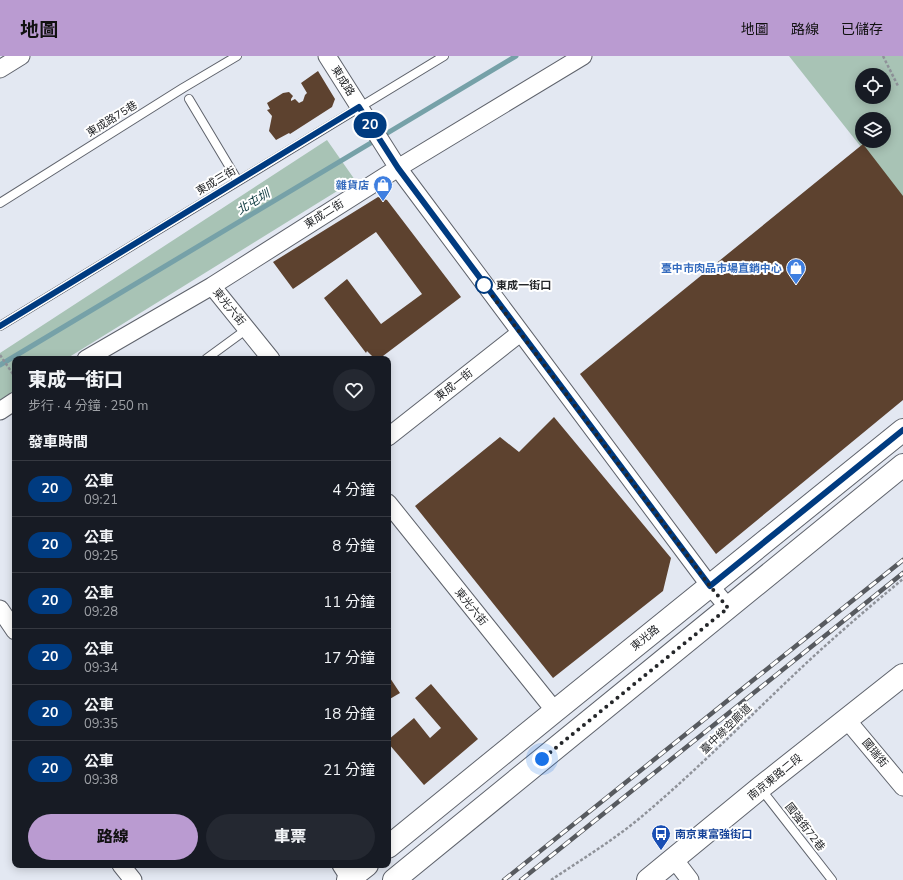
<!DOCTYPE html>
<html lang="zh-TW">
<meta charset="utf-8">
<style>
:root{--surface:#171b24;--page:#242831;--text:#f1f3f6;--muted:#9ea1a6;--line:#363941;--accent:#ba9bd1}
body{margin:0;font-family:"Nunito Sans","Noto Sans TC",sans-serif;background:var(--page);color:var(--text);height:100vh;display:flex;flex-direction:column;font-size:15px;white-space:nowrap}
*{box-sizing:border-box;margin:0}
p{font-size:13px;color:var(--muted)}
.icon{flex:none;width:22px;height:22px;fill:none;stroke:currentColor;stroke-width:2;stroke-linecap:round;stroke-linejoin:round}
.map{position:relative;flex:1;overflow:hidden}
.side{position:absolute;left:12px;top:300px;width:379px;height:512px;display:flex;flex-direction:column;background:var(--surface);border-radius:8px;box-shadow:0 2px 10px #0003}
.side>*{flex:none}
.badge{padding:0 8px;border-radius:13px;font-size:14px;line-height:26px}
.buttons{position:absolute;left:855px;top:12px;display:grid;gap:8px}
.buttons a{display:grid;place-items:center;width:36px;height:36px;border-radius:50%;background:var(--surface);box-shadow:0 2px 10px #0003;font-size:20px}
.you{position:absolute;width:20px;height:20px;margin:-10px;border:3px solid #fff;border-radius:50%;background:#1a73e8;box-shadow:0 0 0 6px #1a73e833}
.map>.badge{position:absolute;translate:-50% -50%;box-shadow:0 0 0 2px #fff}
h2{padding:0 16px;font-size:15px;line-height:36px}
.round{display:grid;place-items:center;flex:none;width:42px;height:42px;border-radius:21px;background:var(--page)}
.headline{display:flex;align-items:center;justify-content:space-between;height:68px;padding:0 16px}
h1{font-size:19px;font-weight:800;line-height:30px}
.button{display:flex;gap:8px;margin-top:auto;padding:8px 16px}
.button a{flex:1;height:46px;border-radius:24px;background:var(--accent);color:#111;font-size:16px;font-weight:800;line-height:46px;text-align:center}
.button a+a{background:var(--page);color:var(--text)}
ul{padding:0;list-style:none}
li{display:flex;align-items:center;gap:12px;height:56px;padding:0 16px;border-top:1px solid var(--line)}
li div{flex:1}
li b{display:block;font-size:15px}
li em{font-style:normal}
li .badge{min-width:44px;font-weight:700;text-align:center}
header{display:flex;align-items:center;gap:24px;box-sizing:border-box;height:56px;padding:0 20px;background:var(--accent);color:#111}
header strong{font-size:19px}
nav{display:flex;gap:22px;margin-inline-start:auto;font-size:14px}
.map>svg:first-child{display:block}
.green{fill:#a8c3b5;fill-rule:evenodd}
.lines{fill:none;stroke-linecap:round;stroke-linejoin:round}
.stream{stroke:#76a1a8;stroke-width:5}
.building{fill:#5d422f}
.lane-casing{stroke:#5f636c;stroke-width:10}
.street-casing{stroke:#5f636c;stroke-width:19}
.secondary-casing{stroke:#5f636c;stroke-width:24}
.path{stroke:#8f9299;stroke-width:2.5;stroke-dasharray:3 2;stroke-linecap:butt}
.lane{stroke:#fff;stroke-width:8}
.street{stroke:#fff;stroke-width:17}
.secondary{stroke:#fff;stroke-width:22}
.rail-casing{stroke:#575a5f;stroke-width:4.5}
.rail{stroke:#fff;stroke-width:3;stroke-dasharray:9;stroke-linecap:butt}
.line-casing{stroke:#fff;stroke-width:9}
.line{stroke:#003b80;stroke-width:6}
.walk{stroke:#242629;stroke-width:4;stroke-dasharray:0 7.2}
.stop-dot{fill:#fff;stroke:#003b80;stroke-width:2}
.labels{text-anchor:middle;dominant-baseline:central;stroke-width:4;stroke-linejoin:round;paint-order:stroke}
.street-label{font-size:11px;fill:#242629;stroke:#fff}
.shop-label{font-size:11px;font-weight:bold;fill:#366cbe;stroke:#fff;text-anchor:end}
.stop-label{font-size:11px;font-weight:bold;fill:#242629;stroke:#fff;text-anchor:start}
.transit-label{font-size:11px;font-weight:bold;fill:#164399;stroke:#fff;text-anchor:start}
.water-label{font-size:12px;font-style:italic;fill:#103b41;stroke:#fff}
</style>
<header>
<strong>地圖</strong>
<nav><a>地圖</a><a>路線</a><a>已儲存</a></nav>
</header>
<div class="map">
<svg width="903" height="824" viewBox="0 0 903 824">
<rect width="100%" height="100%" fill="#e3e8f2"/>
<path class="green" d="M789,0H903V144ZM862,19H884V41H862ZM862,63H884V85H862Z
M327,84L355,124L66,303H15V334L0,344V297Z"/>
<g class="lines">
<path class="stream" d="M0,309L516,0"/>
</g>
<path class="building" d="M318,15L335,43L332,51L290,78L289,77L276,84L269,75L272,60L267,54L270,53L267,47L283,37L289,36L293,40L291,43V45L295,43L299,47L303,45L305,39L307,37L301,27Z
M863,88L903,140V344L716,498L580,318Z
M378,141L387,144L461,241L379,303H375L367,295L366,297L324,242L347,223L381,268L422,238L376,176L293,233L273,206Z
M554,361L671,502L663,535L553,622L415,450L500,381L519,396Z
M388,619L400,637L388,644Z
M431,628L478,683L424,729L388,687V684L414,662L430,682L441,672L415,642Z"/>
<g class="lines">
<g class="lane-casing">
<path id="lane" d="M189,43L238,125
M0,147L183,32L237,0
M0,270L444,0
M206,303L247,273
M761,733L832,824"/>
</g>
<g class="street-casing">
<path id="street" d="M327,0L398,112L710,530L728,551
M0,13L21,0
M212,230L271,303
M86,303L212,230L398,112L583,0
M0,355L15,345
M388,381L520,277
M388,447L555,655
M0,553L15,575
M847,664L903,731
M674,803L690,824
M121,809L133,824
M341,809L350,823"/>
</g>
<g class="secondary-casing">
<path id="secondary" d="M388,791L555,655L903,374
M348,824L367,809
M394,824L903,409
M648,824L760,732L903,619"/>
</g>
<path class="path" d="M883,0L898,30
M0,299L15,321
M551,824C581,804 612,785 640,762C696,715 747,663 800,613C833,582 868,552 903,523"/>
<use href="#lane" class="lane"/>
<use href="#street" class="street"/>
<use href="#secondary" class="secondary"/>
<g class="rail-casing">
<path id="rail" d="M504,824L903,504
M521,824L903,517"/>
</g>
<use href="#rail" class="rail"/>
</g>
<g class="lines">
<g class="line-casing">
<path id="line" d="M0,270L359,51L398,112L710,530L903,374"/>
</g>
<use href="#line" class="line"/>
<path class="walk" d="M484,229L482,226L710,530L728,552L542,703"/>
</g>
<defs>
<g id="shop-pin" transform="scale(1)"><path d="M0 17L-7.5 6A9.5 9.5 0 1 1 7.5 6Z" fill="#3f7fe0" stroke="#fff"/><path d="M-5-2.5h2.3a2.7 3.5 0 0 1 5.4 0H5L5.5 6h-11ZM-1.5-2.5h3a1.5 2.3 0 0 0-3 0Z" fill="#fff"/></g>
<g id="bus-pin" transform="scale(1)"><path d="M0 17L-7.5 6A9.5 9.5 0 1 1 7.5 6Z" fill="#1a4fb4" stroke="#fff"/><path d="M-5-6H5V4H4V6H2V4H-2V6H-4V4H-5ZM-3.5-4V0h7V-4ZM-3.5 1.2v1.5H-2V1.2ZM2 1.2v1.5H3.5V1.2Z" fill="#fff"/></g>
</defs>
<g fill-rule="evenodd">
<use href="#shop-pin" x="383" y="129"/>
<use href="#shop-pin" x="796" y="212"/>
<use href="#bus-pin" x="661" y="778"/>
</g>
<circle class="stop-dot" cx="484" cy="229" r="8"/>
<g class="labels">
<g class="street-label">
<text transform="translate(343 25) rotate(58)">東成路</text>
<text transform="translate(112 63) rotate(-32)">東成路75巷</text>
<text transform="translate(216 125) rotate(-31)">東成三街</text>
<text transform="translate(324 158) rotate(-32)">東成二街</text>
<text transform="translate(229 251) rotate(51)">東光六街</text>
<text transform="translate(454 329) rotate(-38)">東成一街</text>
<text transform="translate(471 551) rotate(51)">東光六街</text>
<text transform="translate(645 582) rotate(-39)">東光路</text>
<text transform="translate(726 673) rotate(-44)">臺中綠空廊道</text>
<text transform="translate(875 697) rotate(50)">國瑞街</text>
<text transform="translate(775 721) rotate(-39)">南京東路二段</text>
<text transform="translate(805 771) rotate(52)">國強街72巷</text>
</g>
<g class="shop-label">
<text x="369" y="129">雜貨店</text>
<text x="782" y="212">臺中市肉品市場直銷中心</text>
</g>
<g class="stop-label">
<text x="496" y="229">東成一街口</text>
</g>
<g class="transit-label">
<text x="675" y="778">南京東富強街口</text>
</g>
<g class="water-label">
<text transform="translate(253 146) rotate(-31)">北屯圳</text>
</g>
</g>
</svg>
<div class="buttons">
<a><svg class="icon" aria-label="locate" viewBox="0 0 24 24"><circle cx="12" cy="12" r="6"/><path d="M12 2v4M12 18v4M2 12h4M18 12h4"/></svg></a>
<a><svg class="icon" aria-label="layers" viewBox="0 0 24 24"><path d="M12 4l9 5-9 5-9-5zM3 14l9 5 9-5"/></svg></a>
</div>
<div class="you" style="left:542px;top:703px"></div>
<b class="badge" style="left:370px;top:69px;background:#003b80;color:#fff">20</b>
<section class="side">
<div class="headline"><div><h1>東成一街口</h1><p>步行 · 4 分鐘 · 250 m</p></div><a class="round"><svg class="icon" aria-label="heart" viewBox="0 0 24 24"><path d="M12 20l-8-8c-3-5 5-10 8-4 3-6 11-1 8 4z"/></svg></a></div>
<h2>發車時間</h2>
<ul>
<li><span class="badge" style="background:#003b80;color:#fff">20</span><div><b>公車</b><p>09:21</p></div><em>4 分鐘</em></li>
<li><span class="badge" style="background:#003b80;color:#fff">20</span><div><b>公車</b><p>09:25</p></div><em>8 分鐘</em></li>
<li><span class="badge" style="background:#003b80;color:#fff">20</span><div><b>公車</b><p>09:28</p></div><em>11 分鐘</em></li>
<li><span class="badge" style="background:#003b80;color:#fff">20</span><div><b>公車</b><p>09:34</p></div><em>17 分鐘</em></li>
<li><span class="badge" style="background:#003b80;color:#fff">20</span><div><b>公車</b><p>09:35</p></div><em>18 分鐘</em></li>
<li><span class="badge" style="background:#003b80;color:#fff">20</span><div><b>公車</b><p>09:38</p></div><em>21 分鐘</em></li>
</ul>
<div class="button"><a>路線</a><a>車票</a></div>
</section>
</div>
